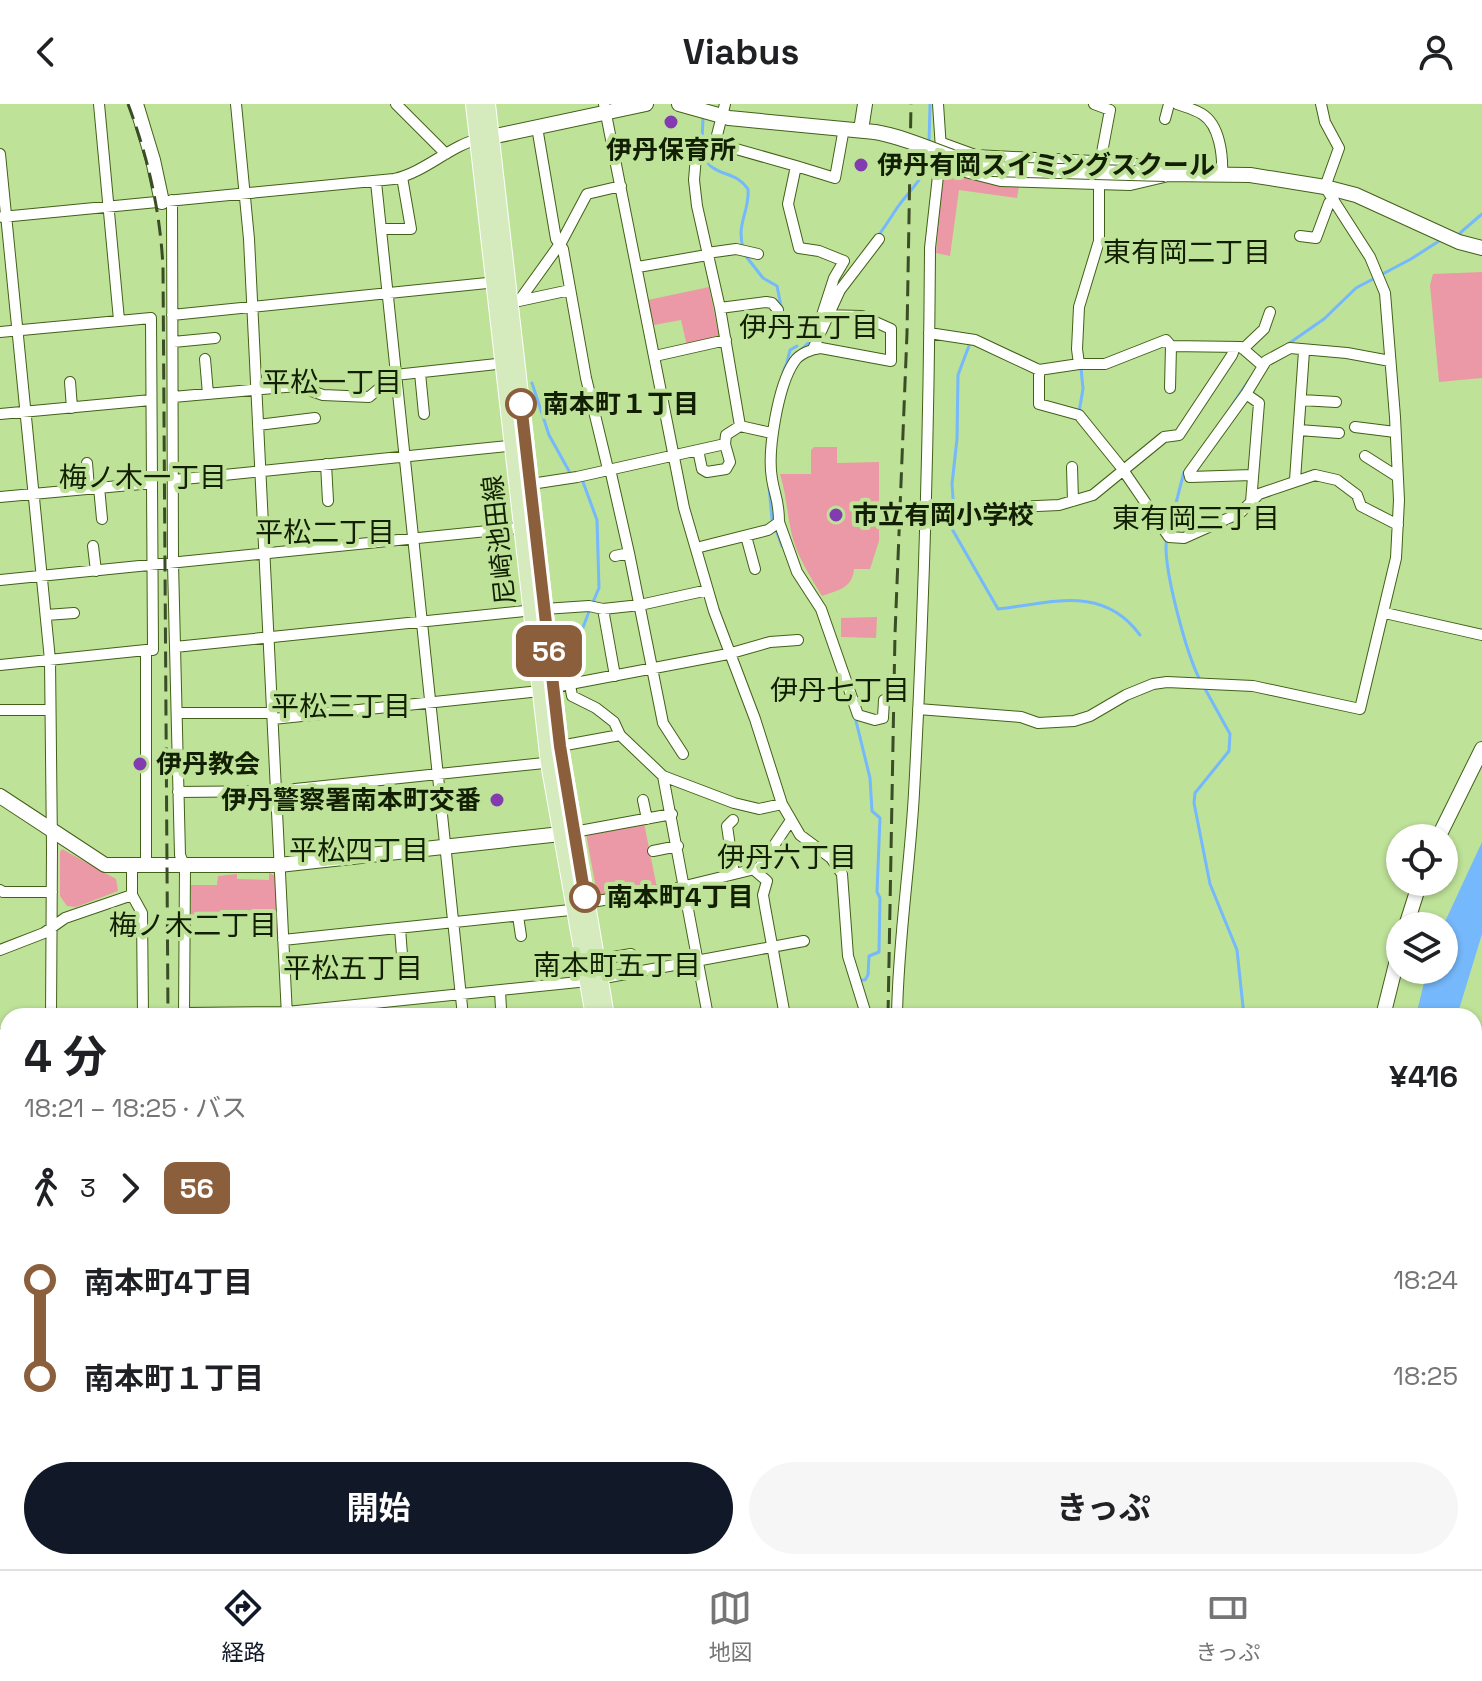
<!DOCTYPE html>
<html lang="ja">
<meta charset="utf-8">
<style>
:root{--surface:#fff;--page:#f6f6f6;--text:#202124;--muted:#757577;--line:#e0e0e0;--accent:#111827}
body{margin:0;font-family:"Space Grotesk","Noto Sans JP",sans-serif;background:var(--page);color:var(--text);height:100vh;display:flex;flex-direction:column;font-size:30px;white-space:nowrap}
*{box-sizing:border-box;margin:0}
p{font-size:26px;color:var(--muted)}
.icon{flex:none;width:44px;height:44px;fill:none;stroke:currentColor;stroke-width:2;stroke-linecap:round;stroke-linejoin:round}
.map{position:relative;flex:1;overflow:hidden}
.panel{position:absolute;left:0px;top:904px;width:1482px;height:562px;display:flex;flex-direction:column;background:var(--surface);border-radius:24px 24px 0 0;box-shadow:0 2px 6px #0004}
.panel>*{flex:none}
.badge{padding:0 16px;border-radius:12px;font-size:28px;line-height:52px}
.tools{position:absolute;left:1386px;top:720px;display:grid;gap:16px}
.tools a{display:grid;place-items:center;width:72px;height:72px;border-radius:50%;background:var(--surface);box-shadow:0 2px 6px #0004;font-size:40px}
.map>.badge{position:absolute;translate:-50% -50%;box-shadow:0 0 0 4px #fff}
.legs{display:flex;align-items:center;gap:12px;height:88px;padding:0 24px;font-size:26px}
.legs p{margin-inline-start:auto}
.overview{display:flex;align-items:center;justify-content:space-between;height:136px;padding:0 24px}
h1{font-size:44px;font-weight:700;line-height:60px}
.cta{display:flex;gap:16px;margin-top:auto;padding:16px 24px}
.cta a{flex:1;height:92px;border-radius:48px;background:var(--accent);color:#fff;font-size:32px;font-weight:700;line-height:92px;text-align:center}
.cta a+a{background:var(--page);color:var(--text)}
ul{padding:0 24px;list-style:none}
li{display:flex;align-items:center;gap:28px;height:96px;font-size:30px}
li i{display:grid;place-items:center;width:12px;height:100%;margin:0 10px;background:currentColor}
li i::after{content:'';width:20px;height:20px;margin:-10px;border:6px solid;border-radius:50%;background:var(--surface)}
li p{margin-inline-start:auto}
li:first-child i{background:linear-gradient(#0000 50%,currentColor 0)}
li:last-child i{background:linear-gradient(currentColor 50%,#0000 0)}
header{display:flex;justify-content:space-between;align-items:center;height:104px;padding:0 24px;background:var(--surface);font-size:36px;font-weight:700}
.dock{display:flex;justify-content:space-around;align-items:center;height:112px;border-top:2px solid var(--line);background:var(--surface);font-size:22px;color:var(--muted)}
.dock a{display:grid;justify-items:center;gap:4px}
.dock .on{color:var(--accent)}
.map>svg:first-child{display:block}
.green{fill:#eb99a6}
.water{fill:#75b8fb}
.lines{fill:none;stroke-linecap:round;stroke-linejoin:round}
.stream{stroke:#75b8fb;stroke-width:3}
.river{stroke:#75b8fb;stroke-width:16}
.street-casing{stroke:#436018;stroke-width:12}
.secondary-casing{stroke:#436018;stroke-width:16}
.primary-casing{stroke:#fff;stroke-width:18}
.street{stroke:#fff;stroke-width:10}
.secondary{stroke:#fff;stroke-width:14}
.primary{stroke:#d5ebbe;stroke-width:16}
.rail{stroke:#3a4d26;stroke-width:3;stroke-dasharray:16 8;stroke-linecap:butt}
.secondary-bridge-casing{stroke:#436018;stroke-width:16;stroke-linecap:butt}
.secondary-bridge{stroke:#fff;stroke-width:14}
.line-1-casing{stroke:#fff;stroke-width:18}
.line-1{stroke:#8b5e3c;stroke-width:12}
.poi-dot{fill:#823caf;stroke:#bee298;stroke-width:3}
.stop-1-dot{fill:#fff;stroke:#8b5e3c;stroke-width:4}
.labels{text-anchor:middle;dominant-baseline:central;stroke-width:8;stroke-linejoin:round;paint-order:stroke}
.poi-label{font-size:26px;font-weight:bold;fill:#121f03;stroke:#bee298;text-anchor:start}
.stop-label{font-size:26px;font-weight:bold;fill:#121f03;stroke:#bee298;text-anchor:start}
.street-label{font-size:26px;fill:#121f03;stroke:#bee298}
.neighbourhood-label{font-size:28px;fill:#121f03;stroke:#bee298}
</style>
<header><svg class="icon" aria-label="back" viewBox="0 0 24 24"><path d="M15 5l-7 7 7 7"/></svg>Viabus<svg class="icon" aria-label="person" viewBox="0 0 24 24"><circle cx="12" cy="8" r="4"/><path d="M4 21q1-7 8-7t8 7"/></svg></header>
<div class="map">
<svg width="1482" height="1465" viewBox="0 0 1482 1465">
<rect width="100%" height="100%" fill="#bee298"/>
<path class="green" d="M950,66L1019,82L1017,94L959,86L950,152L936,149L943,71Z
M1482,168V274L1439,278L1430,181L1433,170Z
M709,183L719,232L717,235L687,242L681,216L654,221L648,196Z
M814,343H837V359L879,358V437L870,465H854C852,485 838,486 822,492C810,472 796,451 791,427C787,408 786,389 780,370H811V346Z
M877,513L876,534L841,533V514Z
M644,719L657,784L598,795L586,730Z
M62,745L116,775L118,787L76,803L67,802L60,792V748Z
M269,769L276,772L277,829H261V814L191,813V781H217L218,772L237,770V775L269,776Z
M1474,1246L1482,1259V1465L1405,1458H1474Z
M324,1458H432L433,1465H324Z"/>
<path class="water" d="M1482,738V830L1457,912H1416L1427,866H1444L1443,822Z
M1474,1074L1482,1087V1181L1474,1166Z"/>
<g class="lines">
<path class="stream" d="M702,37L703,14
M929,40L930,0
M701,48C713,76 734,64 748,85C750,107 736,119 743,144
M1460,129L1482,110
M878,132C885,123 891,113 897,104C910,85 928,73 929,48
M745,151L763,174L777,182L782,207L795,220
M1288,240L1324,215L1356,184L1411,155L1439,137
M802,245L814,233
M787,258L790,246L797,242
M783,268L786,261L796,249
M532,279L549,331L569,367
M1233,300L1249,276
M1079,308L1083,285L1081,264
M583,378L597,416L599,484L593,498
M769,383L772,415L782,442
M954,408L952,380L957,335L958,271L970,239
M948,418L998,505C1051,499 1103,480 1140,531
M1169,426L1184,368
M1167,433C1161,459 1187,551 1200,576
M571,576L577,539L590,505
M1204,583L1230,630L1229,647L1195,689L1194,699L1210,780L1237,846L1244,912
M855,613L870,674L872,707L880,714L877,788L880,794L879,848L869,852L868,871L865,876H859"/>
<path class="river" d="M0,967L8,971
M158,1458V1465
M888,1465L891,1458"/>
<g class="street-casing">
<path id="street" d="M99,0L119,216
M236,0L249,135L287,912
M396,0L446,50
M604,0L684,404L714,507L755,615L782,700L800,731L831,754L842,770L848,852L865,907L864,912
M1094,0L1110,6L1100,59
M1177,0C1185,3 1194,5 1202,10C1220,21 1223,52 1222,71
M1165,15L1169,0
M537,23L556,135L563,145L586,274L608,365
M715,39L725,0
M0,50L50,556L52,744L51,912
M796,62L835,74L844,24
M376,78L463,912
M172,96L173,459L180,751L185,763L184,912
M2,113L394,75C426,68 450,41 482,34
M382,125H411L402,73
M1300,132L1316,134L1329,99L1334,96
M707,149L736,145L758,150
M638,163L707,151
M570,186L519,197L562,137L587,90L621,82
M720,204L766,198L772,199L778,206
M172,211L497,178
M0,228L151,214L153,546H146V761
M929,229L975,236L1039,266L1079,260H1105L1166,236L1171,242L1241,243L1263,262L1266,257L1290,244L1347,249L1390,257
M173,238L215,234
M813,245L840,186L879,135
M1243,245L1264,225L1270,208
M655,252L726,236
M205,255L208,290
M1079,260L1077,245L1079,203L1099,137V79
M1039,266V300L1079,311L1121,363L1169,433L1184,434L1240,409L1259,390L1315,371L1337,376L1357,391L1361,402L1398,421
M420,269L424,310
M70,278L72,304
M1170,284L1171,242
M1246,290L1189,369L1190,373L1252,371
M173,293L297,282L323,291L369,293L395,271L506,259
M1301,296L1336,298
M0,310L151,296
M258,321L315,314
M740,322L771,329
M1355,323L1395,328
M1299,326L1339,329
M698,346L702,365L707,368L726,365L730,358L725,340
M1365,352L1398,373
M87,359L89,384
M326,360L328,397
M1072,363L1073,397
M610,365L629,449L663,619L683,650
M174,376L518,341
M1295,376L1304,247
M531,380L577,373L725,340L726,331L740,322L720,204L697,102L694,76L697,40L715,39L796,62L788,100L799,144L819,147L844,157L834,174L822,211L862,212L891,225V257L821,244C811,245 799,250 794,258C778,282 767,347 772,375C775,393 779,396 779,418L768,426L696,444
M99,383L102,415
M0,393L152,379
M1251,398L1259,299L1246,290L1263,262
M779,418L797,468L821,505L858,611L875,616L883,614L884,596
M923,418L1016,403L1059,401L1093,391L1164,333L1179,331L1232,251L1235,243
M746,432L755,465
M93,442L96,467
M615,452L629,449
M0,476L528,423
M603,505L615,572
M1385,509L1482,531
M46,511L74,509
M175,543L544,505L589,502L603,505L640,501L708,486
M0,561L146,546
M570,580L728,550L770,538L798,536
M918,605L1021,613L1038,619L1074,617L1090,612L1126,591L1153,580L1167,578L1253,582L1360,605L1396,454L1399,396L1395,313L1385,189L1370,153L1325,83L1339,44L1325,18L1321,0
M0,606H50
M177,609H272
M273,615L540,587L570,580L572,592L596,604L614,618L620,631L663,672L734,699L759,705L782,700
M560,642L620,631
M663,672L708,912
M178,688L276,687L554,658
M643,696L647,715
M733,716L727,722L734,770
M574,728L672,710
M653,747L678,742
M753,765L767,777L763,791L765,803L785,912
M0,786L3,788H52
M132,791L142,809L143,912
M586,799L685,782L759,764L791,716
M518,812L521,832
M400,824L402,851
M283,836L580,805
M0,846L44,829L65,814L132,791V761
M596,856L631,850L635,869
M500,887L501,905
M185,909L287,908L588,877L804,837
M811,912H847
M897,912C898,837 910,763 914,689C924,507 929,325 930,144L938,72L942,60L938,0
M0,930L8,934
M0,1006H8
M0,1085H8
M0,1162H8
M0,1247H8
M0,1315H8
M0,1396L8,1393
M80,1458L82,1465
M152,1458V1465
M305,1458V1465
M589,1458L590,1465
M651,1458L652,1465
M989,1458V1465
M1054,1458L1056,1465
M1186,1458L1188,1465
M180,1465V1458
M225,1465L226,1458
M882,1465L884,1458
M1036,1465L1037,1458
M1126,1465L1170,1458
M1288,1465L1367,1460H1410L1433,1465"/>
</g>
<g class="secondary-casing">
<path id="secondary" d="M136,0L153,56L162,98
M679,0L729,14L875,28
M861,26L865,0
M491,33L646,0
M942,41L975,53L1131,61L1165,70L1250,71L1325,83L1356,91L1459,138L1482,144
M942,60L1001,75L1130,79L1164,71
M0,692L105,761H279L570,729
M1438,734L1482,645
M1406,822L1420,778
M1383,912L1400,844
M1474,1227L1482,1241"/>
</g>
<g class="primary-casing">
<path id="primary" d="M474,0L549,659L594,912
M487,0L560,642L606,912
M691,1458L693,1465
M705,1458L706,1465"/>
</g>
<use href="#street" class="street"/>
<use href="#secondary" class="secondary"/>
<use href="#primary" class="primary"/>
<path class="rail" d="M128,0C148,53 160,106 163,163L168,912
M888,912L895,530L907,229L911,0
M171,1458V1465
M908,1458L909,1465"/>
<g class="secondary-bridge-casing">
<path id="secondary-bridge" d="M875,28C916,35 952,57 993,65L1165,70"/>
</g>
<use href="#secondary-bridge" class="secondary-bridge"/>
</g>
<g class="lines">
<g class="line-1-casing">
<path id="line-1" d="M521,300L560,642L585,793"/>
</g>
<use href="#line-1" class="line-1"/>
</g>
<g class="poi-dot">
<circle cx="671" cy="18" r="8"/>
<circle cx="861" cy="61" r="8"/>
<circle cx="836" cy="411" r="8"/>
<circle cx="140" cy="660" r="8"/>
<circle cx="497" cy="696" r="8"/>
</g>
<g class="stop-1-dot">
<circle cx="521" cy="300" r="14"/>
<circle cx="585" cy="793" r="14"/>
</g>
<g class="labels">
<g class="poi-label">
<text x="671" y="46" text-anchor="middle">伊丹保育所</text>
<text x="877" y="61">伊丹有岡スイミングスクール</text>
<text x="852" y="411">市立有岡小学校</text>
<text x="156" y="660">伊丹教会</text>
<text x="481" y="696" text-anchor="end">伊丹警察署南本町交番</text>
</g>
<g class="stop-label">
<text x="543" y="300">南本町１丁目</text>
<text x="607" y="793">南本町4丁目</text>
</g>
<g class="street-label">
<text transform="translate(499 436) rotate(-96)">尼崎池田線</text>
</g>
<g class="neighbourhood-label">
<text x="1187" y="148">東有岡二丁目</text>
<text x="809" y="223">伊丹五丁目</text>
<text x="332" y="278">平松一丁目</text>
<text x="143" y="373">梅ノ木一丁目</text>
<text x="1196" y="414">東有岡三丁目</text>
<text x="325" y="428">平松二丁目</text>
<text x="840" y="586">伊丹七丁目</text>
<text x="341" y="602">平松三丁目</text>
<text x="359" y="746">平松四丁目</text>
<text x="787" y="753">伊丹六丁目</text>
<text x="193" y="821">梅ノ木二丁目</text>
<text x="617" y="861">南本町五丁目</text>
<text x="353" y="864">平松五丁目</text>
</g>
</g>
</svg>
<div class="tools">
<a><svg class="icon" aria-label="locate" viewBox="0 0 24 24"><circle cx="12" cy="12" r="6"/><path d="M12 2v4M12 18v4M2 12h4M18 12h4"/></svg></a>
<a><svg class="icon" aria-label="layers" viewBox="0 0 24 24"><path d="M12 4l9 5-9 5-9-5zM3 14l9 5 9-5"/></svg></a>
</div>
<b class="badge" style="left:549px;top:547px;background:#8b5e3c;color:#fff">56</b>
<section class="panel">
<div class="overview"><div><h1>4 分</h1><p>18:21 – 18:25 · バス</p></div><b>¥416</b></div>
<div class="legs"><svg class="icon" aria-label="walk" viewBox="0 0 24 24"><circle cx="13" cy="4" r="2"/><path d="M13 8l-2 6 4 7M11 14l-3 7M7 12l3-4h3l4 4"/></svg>3<svg class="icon" aria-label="forward" viewBox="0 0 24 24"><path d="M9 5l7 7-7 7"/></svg><b class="badge" style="background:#8b5e3c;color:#fff">56</b></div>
<ul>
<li><i style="color:#8b5e3c"></i><b>南本町4丁目</b><p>18:24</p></li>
<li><i style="color:#8b5e3c"></i><b>南本町１丁目</b><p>18:25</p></li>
</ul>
<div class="cta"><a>開始</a><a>きっぷ</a></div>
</section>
</div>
<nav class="dock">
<a class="on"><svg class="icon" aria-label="directions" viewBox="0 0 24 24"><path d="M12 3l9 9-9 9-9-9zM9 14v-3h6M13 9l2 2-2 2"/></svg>経路</a>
<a><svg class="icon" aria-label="map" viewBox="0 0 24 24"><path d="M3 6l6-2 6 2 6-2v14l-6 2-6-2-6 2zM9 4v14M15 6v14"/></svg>地図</a>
<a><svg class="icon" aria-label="tickets" viewBox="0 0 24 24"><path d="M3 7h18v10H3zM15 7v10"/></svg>きっぷ</a>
</nav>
